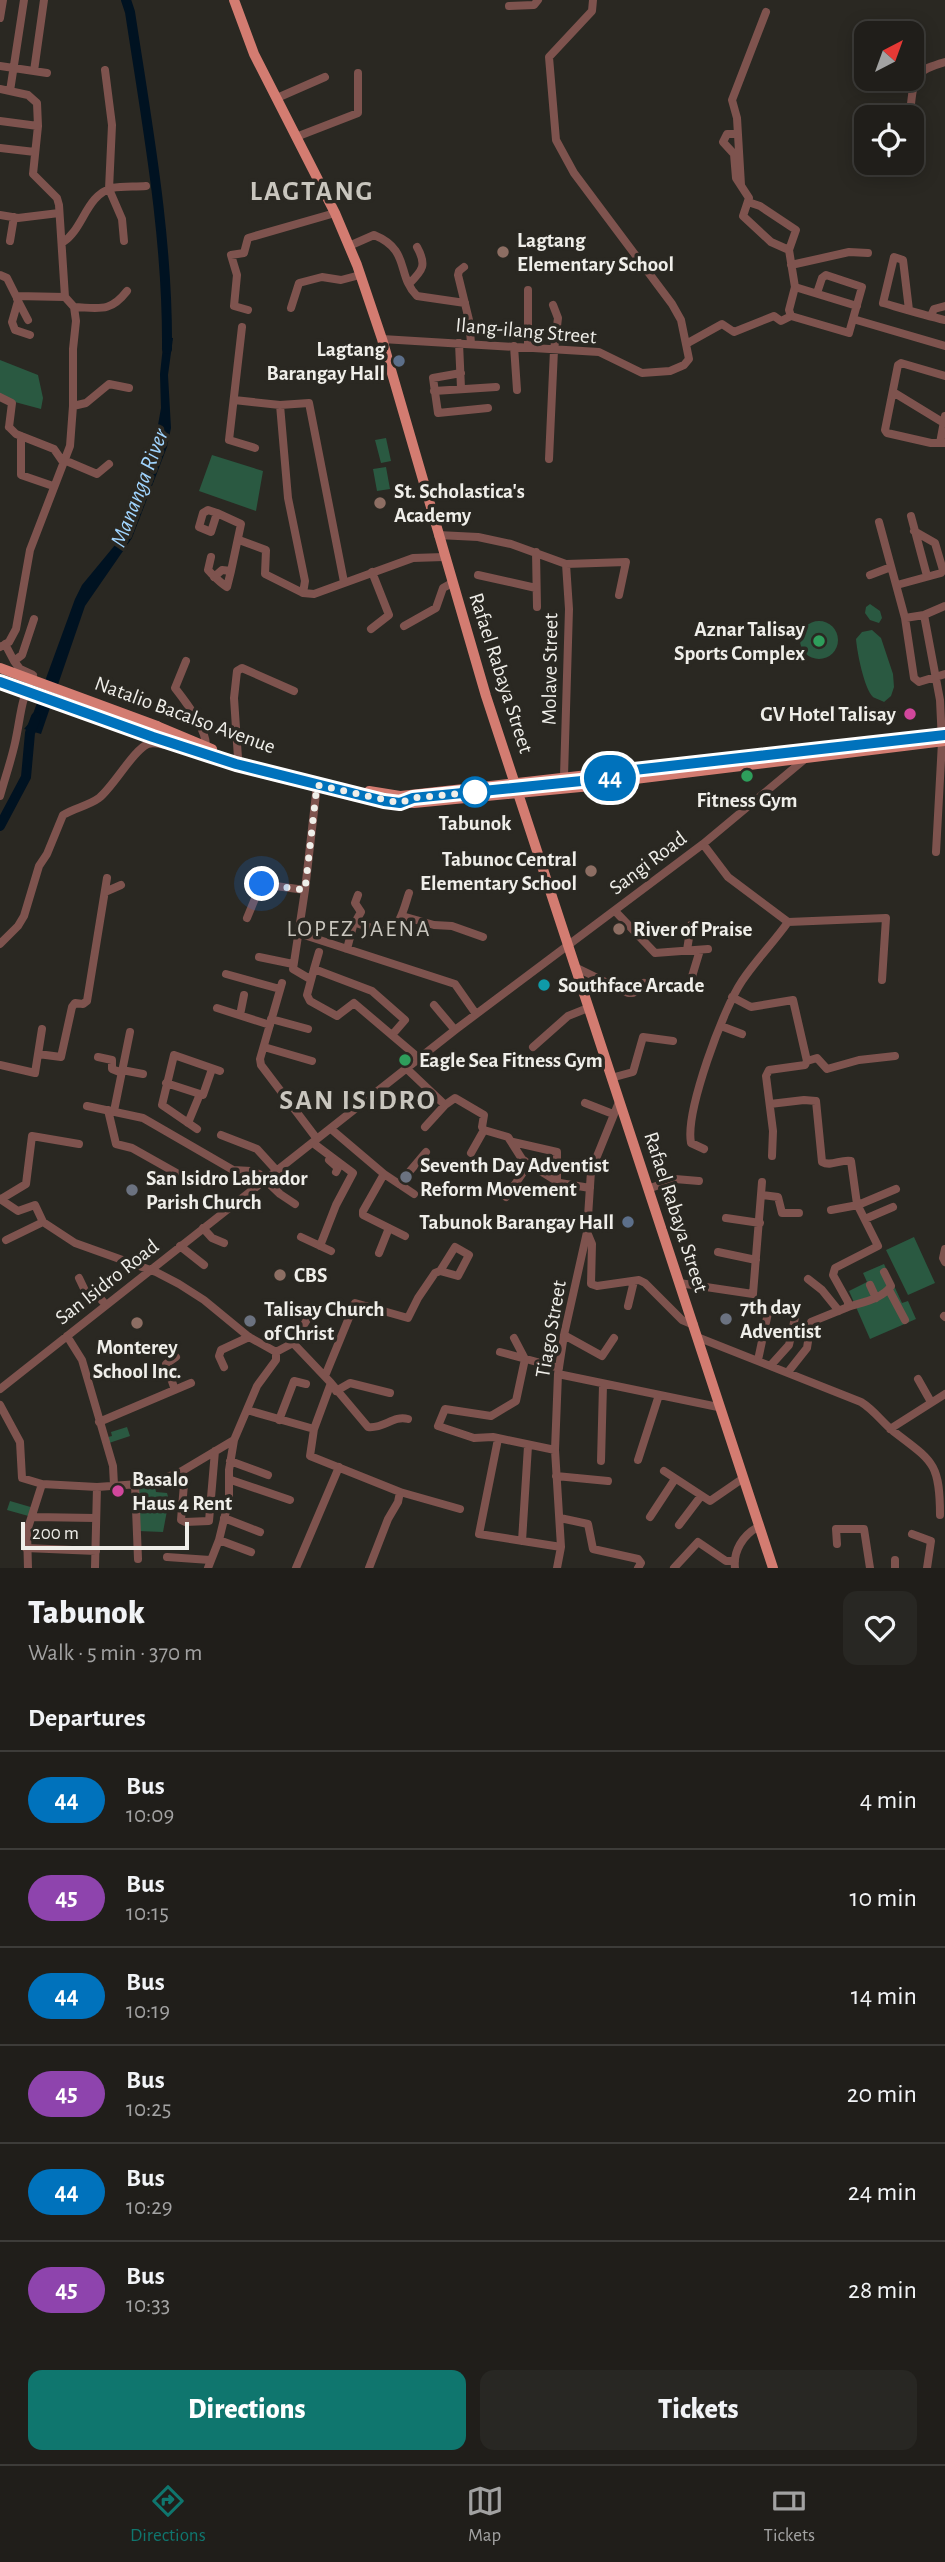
<!DOCTYPE html>
<meta charset="utf-8">
<style>
:root{--surface:#201e1a;--page:#282723;--text:#f1f3f6;--muted:#a2a2a2;--line:#3d3c39;--accent:#0f766e}
body{margin:0;font-family:"Alegreya Sans",sans-serif;background:var(--page);color:var(--text);height:100vh;display:flex;flex-direction:column;font-size:26px;white-space:nowrap}
*{box-sizing:border-box;margin:0}
p{font-size:23px;color:var(--muted)}
.icon{flex:none;width:38px;height:38px;fill:none;stroke:currentColor;stroke-width:2;stroke-linecap:round;stroke-linejoin:round}
.map{position:relative;height:1568px;overflow:hidden}
.side{display:flex;flex-direction:column;background:var(--surface);flex:1}
.side>*{flex:none}
.badge{padding:0 14px;border-radius:23px;font-size:24px;line-height:46px}
.needle{width:46px;rotate:41deg}
.buttons{position:absolute;left:854px;top:21px;display:grid;gap:14px}
.buttons a{display:grid;place-items:center;width:70px;height:70px;border-radius:14px;background:var(--surface);box-shadow:0 4px 18px #0003,0 0 0 2px var(--line);font-size:35px}
.scale{position:absolute;left:21px;bottom:18px;width:168px;box-sizing:border-box;padding-left:7px;border:4px solid #efeee9;border-top:0;font-size:19px;line-height:24px;white-space:nowrap;color:#efeee9;-webkit-text-stroke:5px #2a2822;paint-order:stroke}
.you{position:absolute;width:35px;height:35px;margin:-18px;border:5px solid #fff;border-radius:50%;background:#1a73e8;box-shadow:0 0 0 10px #1a73e833}
.map>.badge{position:absolute;translate:-50% -50%;box-shadow:0 0 0 4px #fff}
h2{padding:0 28px;font-size:26px;line-height:63px}
.round{display:grid;place-items:center;flex:none;width:74px;height:74px;border-radius:14px;background:var(--page)}
.overview{display:flex;align-items:center;justify-content:space-between;height:119px;padding:0 28px}
h1{font-size:33px;font-weight:800;line-height:52px}
.primary-button{display:flex;gap:14px;margin-top:auto;padding:14px 28px}
.primary-button a{flex:1;height:80px;border-radius:14px;background:var(--accent);color:#fff;font-size:28px;font-weight:800;line-height:80px;text-align:center}
.primary-button a+a{background:var(--page);color:var(--text)}
ul{padding:0;list-style:none}
li{display:flex;align-items:center;gap:21px;height:98px;padding:0 28px;border-top:2px solid var(--line)}
li div{flex:1}
li b{display:block;font-size:26px}
li em{font-style:normal}
li .badge{min-width:77px;font-weight:700;text-align:center}
.tabs{display:flex;justify-content:space-around;align-items:center;height:98px;border-top:2px solid var(--line);background:var(--surface);font-size:19px;color:var(--muted)}
.tabs a{display:grid;justify-items:center;gap:4px}
.tabs .current{color:var(--accent)}
.map>svg:first-child{display:block}
.green{fill:#2a5941}
.water{fill:#001221}
.lines{fill:none;stroke-linecap:round;stroke-linejoin:round}
.river{stroke:#001221;stroke-width:10}
.minor{stroke:#7e534e;stroke-width:8}
.major{stroke:#d37c71;stroke-width:10}
.major-bridge{stroke:#d37c71;stroke-width:10}
.line-casing{stroke:#fff;stroke-width:16}
.line{stroke:#0072bc;stroke-width:10}
.walk{stroke:#efeee9;stroke-width:7;stroke-dasharray:0 12.6}
.education-dot{fill:#8d6e63;stroke:#2a2822;stroke-width:2.5}
.service-dot{fill:#5c6f8a;stroke:#2a2822;stroke-width:2.5}
.leisure-dot{fill:#2e9e5b;stroke:#2a2822;stroke-width:2.5}
.hotel-dot{fill:#d1479c;stroke:#2a2822;stroke-width:2.5}
.stop-dot{fill:#fff;stroke:#0072bc;stroke-width:3.5}
.culture-dot{fill:#0f9aa8;stroke:#2a2822;stroke-width:2.5}
.worship-dot{fill:#6b7280;stroke:#2a2822;stroke-width:2.5}
.labels{text-anchor:middle;dominant-baseline:central;stroke-width:7;stroke-linejoin:round;paint-order:stroke}
.poi-label{font-size:21px;font-weight:bold;fill:#efeee9;stroke:#2a2822;text-anchor:start}
.street-label{font-size:21px;fill:#efeee9;stroke:#2a2822}
.stop-label{font-size:21px;font-weight:bold;fill:#efeee9;stroke:#2a2822}
.water-label{font-size:23px;font-style:italic;fill:#a0d4fe;stroke:#2a2822}
.neighbourhood-label{font-size:23px;letter-spacing:2px;fill:#c9c6be;stroke:#2a2822}
.district-label{font-size:28px;font-weight:bold;letter-spacing:2px;fill:#c9c6be;stroke:#2a2822}
</style>
<div class="map">
<svg width="945" height="1568" viewBox="0 0 945 1568">
<rect width="100%" height="100%" fill="#2a2822"/>
<path class="green" d="M0,360L38,375L43,398L41,409L0,398Z
M386,438L391,461L381,463L375,440Z
M212,455L263,471L256,511L199,491Z
M386,467L390,489L377,491L373,469Z
M870,604L880,611L882,618L879,623L870,620L865,613L866,607Z
M800 640a19 19 0 1 1 38 0a19 19 0 1 1-38 0Z
M872,630L881,638L893,674L894,687L891,696L884,702C883,701 874,698 873,697C864,688 857,652 856,639L862,632Z
M914,1237L935,1283L908,1295L886,1250Z
M884,1264L902,1303L908,1301L916,1319L870,1339L849,1291L867,1282L863,1273Z
M127,1427L130,1436L109,1443L108,1437L112,1436L111,1432Z
M154,1482L156,1492L167,1493L169,1500L163,1532L138,1531L136,1485Z
M10,1501L34,1508L32,1517L7,1510Z"/>
<path class="water" d="M164,337L173,338L168,375L171,428L167,447L132,538L85,606L41,734L24,729L30,722L75,599L82,585L115,545L152,459L161,408L160,374Z"/>
<g class="lines">
<path class="river" d="M126,0L130,12C147,124 168,236 167,349
M0,826L26,777L30,733L36,717"/>
<path class="minor" d="M509,6L534,5L538,0
M0,18L3,0
M0,66L47,73
M105,70L112,125L109,189L122,219L124,241
M34,71L44,0
M0,89L28,95L37,103L38,126L33,174L57,198L59,205L65,297L74,307L76,321L73,349V406L70,446L30,550L16,629L9,642L0,647
M10,91L24,0
M277,98L325,77
M911,104C914,74 917,70 945,62
M0,121L38,126
M738,134H727L723,142L734,154L736,178L749,198L743,216L771,242L789,250
M296,137L358,113V73
M0,148L35,152
M741,185L737,118L732,100L766,12
M748,202L760,206L796,230L789,250L795,287L789,310L791,316
M0,215L18,218L59,213
M10,241L14,217
M63,242C83,230 86,195 112,188C123,186 135,187 146,186
M349,246L374,235C411,250 396,275 417,296L465,303
M791,265L849,252L868,253
M464,267L459,271L458,275L469,320L471,343
M0,275L7,278L16,296L65,297
M409,284C423,270 427,265 417,247
M795,287L857,306
M17,299L28,320
M18,301L12,322L15,330L30,335
M74,307C99,308 110,313 127,291
M291,308L299,283L322,277L341,280L360,275
M248,310L234,306L237,275L231,255L244,253L248,238L335,213
M909,310L903,260L894,257L883,303C904,309 924,315 945,320
M791,316L849,333L862,287L826,275L822,278L817,293
M931,316L934,309L945,306
M853,319L945,346
M242,327L229,440L255,448
M382,339L599,352L642,373L670,371L684,365L689,359L681,320L672,304L574,173L556,140L549,57L592,11L593,0
M459,343L461,388
M686,344L722,324L734,332L774,316L781,321L791,316
M514,346L517,390
M528,347V290
M461,373L433,378L438,413L488,408
M945,376L901,363L898,365L885,430L887,433L931,443H945
M434,391L496,387
M893,392L944,423
M0,397L12,403L9,427
M234,400L280,405L309,403L344,582
M280,405L288,498L305,581L303,593
M73,406L86,403L109,384L129,388
M9,427L16,434L54,449L63,462
M21,436V475L53,486
M940,443L945,416
M549,459L554,350L558,318L553,305
M64,460L97,474L109,464
M208,510L217,513L211,532L199,527L203,513Z
M217,513L241,524L231,571
M911,516L927,576
M879,522L905,618L914,678L919,682L945,674
M438,535L478,537L511,544L566,564L626,562L619,595
M239,540L266,550L265,574L303,593L314,594L413,558L444,557
M536,552L537,607
M211,557L208,570C214,576 219,582 227,587L231,571L222,570L214,577
M478,575L536,588
M870,575L891,567
M897,585L941,573L943,570L935,543L914,531
M924,615L940,700L942,742L936,852
M905,618L924,615L945,606
M404,626L436,608L443,588L452,583
M371,629L389,615L372,572
M5,644L14,661
M186,661L175,688C186,702 207,729 206,747
M238,758L234,698L237,671L242,668L294,691
M564,776L569,609L566,564
M0,796C5,778 11,761 15,743C21,716 20,702 33,675L20,669L14,661L22,655L34,619
M703,844L728,877L788,922L886,918L882,980
M105,892L121,885
M615,911L655,953L708,949
M402,916L434,925L452,926L483,937
M247,918L261,884L305,890
M356,923C365,925 376,931 385,931C400,931 405,904 409,893
M298,933L455,984L476,1014
M0,944L18,926L24,916L39,866L47,854L63,815C74,808 88,806 99,798C114,786 134,749 148,744C153,742 160,744 165,745L168,742
M347,949L353,926L361,912L355,903L358,895
M687,950L691,925
M259,957L293,964
M575,967L628,993H633L644,983
M314,969L319,952
M226,974L280,989
M310,979L293,969L305,890L317,785
M282,983L260,1059L261,1065L317,1139
M690,983L700,950
M732,997L751,1007L793,1000L807,1061
M434,1005L455,1030
M217,1008L270,1025
M240,1015L244,995
M271,1019L308,1029
M721,1026L742,1034
M392,1035L405,1020L372,991L314,969L307,995L310,1001L337,1016L354,1003L420,1059
M264,1047L312,1061
M533,1047L568,1016L588,1008
M38,1054L61,1057L72,1007L75,1003L83,1004L87,1001L107,878
M98,1057L112,1060V1069L122,1073
M0,1065L35,1073L42,1029
M407,1069L445,1105L455,1098L484,1115L482,1127L484,1130L508,1137L522,1159L529,1164L560,1183L590,1188
M122,1070L143,1074
M611,1078L633,1072L643,1037L673,1041
M166,1083L203,1095L212,1069
M585,1103L613,1114
M770,1104L804,1100L816,1101L822,1162C831,1167 841,1159 851,1161L857,1204L878,1246L835,1268L833,1275L848,1302V1307L811,1322L807,1348L788,1372
M87,1106L143,1118L233,1170L251,1171L259,1174L280,1194L295,1204
M108,1110L116,1144L132,1148L180,1175
M114,1111L130,1032
M188,1123L200,1094
M425,1127L445,1105
M197,1129L162,1105L174,1055L220,1071
M331,1129L384,1174L414,1194
M221,1135L257,1149L277,1171
M513,1142L557,1152V1181
M313,1143L353,1173L336,1205L320,1246
M704,1149L691,1143C685,1112 723,1009 742,981C756,960 774,942 788,922
M471,1153L484,1130
M772,1156L773,1131L766,1076L769,1070L805,1065L807,1061L817,1058L827,1069L859,1060L895,1056
M329,1160L338,1168L336,1172
M384,1174L363,1211V1215L405,1236
M399,1184L426,1152
M648,1189L675,1179L699,1181
M762,1195L778,1197L782,1213H799
M506,1197L529,1164
M0,1199L18,1211L35,1205L43,1222L75,1243L156,1272L179,1284L204,1300L249,1337L276,1352
M1,1199L26,1184L32,1136L79,1144
M831,1210L858,1205L896,1189
M726,1218L760,1223
M865,1219L893,1207
M203,1228L212,1238L224,1243
M587,1232L592,1244L591,1284L597,1286L639,1280L645,1283L682,1320L694,1325
M301,1237L331,1251
M6,1240L43,1222
M180,1246L204,1265
M945,1249L943,1258L945,1262
M718,1252L756,1260
M379,1253L389,1228
M79,1278L89,1299L99,1297L106,1305
M808,1279L822,1290L839,1311
M679,1283L753,1294L762,1182
M870,1285L876,1298
M889,1290L905,1320
M628,1306L634,1281
M848,1307C863,1302 882,1299 891,1286L884,1272
M944,1316L945,1317
M564,1335L602,1356L614,1338
M67,1336L82,1360L113,1466L114,1485
M697,1337L861,1402C874,1410 882,1422 893,1431C932,1461 940,1462 940,1515
M514,1338L525,1359L516,1401L491,1416L445,1409L438,1426L474,1438L493,1437L555,1450
M293,1343L331,1383L314,1429L310,1456L400,1492L460,1509
M276,1352L293,1343L308,1318
M500,1352L559,1368
M758,1360L768,1313
M771,1365L789,1345L796,1313
M224,1367L219,1356L221,1350L249,1337
M558,1374L718,1407
M325,1376L355,1303L408,1318L418,1298L435,1273L440,1271L455,1247L469,1255L458,1276L440,1271
M918,1379L931,1402
M331,1383L368,1427C384,1429 393,1415 408,1419
M0,1389L455,1030L703,844L805,759
M175,1390L166,1364L176,1357
M336,1391L350,1383L390,1393
M0,1405L20,1442L22,1478L42,1484L97,1487L153,1483L182,1471L234,1440L257,1386L276,1360V1352
M247,1410L314,1429
M279,1420L294,1381L306,1384
M99,1422L191,1383
M890,1429L945,1394
M498,1439L479,1534L561,1547
M638,1460L659,1395
M230,1461L268,1475
M601,1461L603,1385
M182,1471L184,1484L181,1520L185,1522L209,1521L215,1451
M664,1471L710,1501L742,1479
M556,1476L608,1481
M231,1480L290,1500
M135,1484L138,1559
M33,1517L95,1518
M650,1517L675,1479
M224,1518L260,1532
M560,1518L588,1524L593,1549L638,1559L641,1563L638,1568
M679,1525L701,1496
M912,1534L931,1541L927,1568
M219,1540L251,1552
M522,1541L528,1446
M837,1544L836,1529H864L870,1568
M26,1548L96,1551
M167,1557L210,1560
M28,1568L27,1531L42,1484
M95,1568L97,1487
M208,1568L219,1540L229,1499V1470L234,1440
M296,1568L339,1467
M369,1568L388,1519L398,1502L400,1492
M557,1568L561,1547L555,1450L558,1374L564,1335L587,1232L591,1171L619,1102
M674,1568L698,1542L726,1561H735
M735,1568C733,1551 743,1535 758,1527
M895,1568V1560"/>
<path class="major" d="M234,0L254,54L335,213L357,265L382,339L486,696L773,1568
M157,726L212,749
M153,737L236,764L317,785L384,801L414,803L622,783L635,779L945,741
M369,791L406,797
M401,796L863,744"/>
<path class="major-bridge" d="M0,668L157,726
M0,682L153,737
M413,798L621,777"/>
</g>
<g class="lines">
<g class="line-casing">
<path id="line" d="M0,682L153,737L236,764L384,801L400,803L413,798L621,777L634,770L945,735"/>
</g>
<use href="#line" class="line"/>
<path class="walk" d="M262,884L305,890L317,785L400,803L413,798L475,792"/>
</g>
<g class="education-dot">
<circle cx="503" cy="252" r="7"/>
<circle cx="380" cy="503" r="7"/>
<circle cx="591" cy="871" r="7"/>
<circle cx="619" cy="929" r="7"/>
<circle cx="280" cy="1275" r="7"/>
<circle cx="137" cy="1323" r="7"/>
</g>
<g class="service-dot">
<circle cx="399" cy="361" r="7"/>
<circle cx="628" cy="1222" r="7"/>
</g>
<g class="leisure-dot">
<circle cx="819" cy="641" r="7"/>
<circle cx="747" cy="776" r="7"/>
<circle cx="405" cy="1060" r="7"/>
</g>
<g class="hotel-dot">
<circle cx="910" cy="714" r="7"/>
<circle cx="118" cy="1491" r="7"/>
</g>
<circle class="stop-dot" cx="475" cy="792" r="14"/>
<circle class="culture-dot" cx="544" cy="985" r="7"/>
<g class="worship-dot">
<circle cx="406" cy="1177" r="7"/>
<circle cx="132" cy="1190" r="7"/>
<circle cx="726" cy="1319" r="7"/>
<circle cx="250" cy="1321" r="7"/>
</g>
<g class="labels">
<g class="poi-label">
<text x="517" y="240">Lagtang<tspan x="517" dy="24">Elementary School</tspan></text>
<text x="385" y="349" text-anchor="end">Lagtang<tspan x="385" dy="24">Barangay Hall</tspan></text>
<text x="394" y="491">St. Scholastica's<tspan x="394" dy="24">Academy</tspan></text>
<text x="805" y="629" text-anchor="end">Aznar Talisay<tspan x="805" dy="24">Sports Complex</tspan></text>
<text x="896" y="714" text-anchor="end">GV Hotel Talisay</text>
<text x="747" y="800" text-anchor="middle">Fitness Gym</text>
<text x="577" y="859" text-anchor="end">Tabunoc Central<tspan x="577" dy="24">Elementary School</tspan></text>
<text x="633" y="929">River of Praise</text>
<text x="558" y="985">Southface Arcade</text>
<text x="419" y="1060">Eagle Sea Fitness Gym</text>
<text x="420" y="1165">Seventh Day Adventist<tspan x="420" dy="24">Reform Movement</tspan></text>
<text x="146" y="1178">San Isidro Labrador<tspan x="146" dy="24">Parish Church</tspan></text>
<text x="614" y="1222" text-anchor="end">Tabunok Barangay Hall</text>
<text x="294" y="1275">CBS</text>
<text x="740" y="1307">7th day<tspan x="740" dy="24">Adventist</tspan></text>
<text x="264" y="1309">Talisay Church<tspan x="264" dy="24">of Christ</tspan></text>
<text x="137" y="1347" text-anchor="middle">Monterey<tspan x="137" dy="24">School Inc.</tspan></text>
<text x="132" y="1479">Basalo<tspan x="132" dy="24">Haus 4 Rent</tspan></text>
</g>
<g class="street-label">
<text transform="translate(526 331) rotate(5)">Ilang-ilang Street</text>
<text transform="translate(550 669) rotate(-89)">Molave Street</text>
<text transform="translate(501 673) rotate(72)">Rafael Rabaya Street</text>
<text transform="translate(185 715) rotate(20)">Natalio Bacalso Avenue</text>
<text transform="translate(648 863) rotate(-37)">Sangi Road</text>
<text transform="translate(676 1212) rotate(72)">Rafael Rabaya Street</text>
<text transform="translate(107 1282) rotate(-38)">San Isidro Road</text>
<text transform="translate(551 1329) rotate(-80)">Tiago Street</text>
</g>
<g class="stop-label">
<text x="475" y="823">Tabunok</text>
</g>
<g class="water-label">
<text transform="translate(140 488) rotate(-69)">Mananga River</text>
</g>
<g class="neighbourhood-label">
<text x="359" y="929">LOPEZ JAENA</text>
</g>
<g class="district-label">
<text x="312" y="192">LAGTANG</text>
<text x="358" y="1101">SAN ISIDRO</text>
</g>
</g>
</svg>
<div class="buttons">
<a><svg class="needle" viewBox="-14 -14 28 28"><path d="M0-13l5 13h-10z" fill="#e53935"/><path d="M0 13l5-13h-10z" fill="#a2a2a2"/></svg></a>
<a><svg class="icon" aria-label="locate" viewBox="0 0 24 24"><circle cx="12" cy="12" r="6"/><path d="M12 2v4M12 18v4M2 12h4M18 12h4"/></svg></a>
</div>
<div class="scale">200 m</div>
<div class="you" style="left:262px;top:884px"></div>
<b class="badge" style="left:610px;top:778px;background:#0072bc;color:#fff">44</b>
</div>
<section class="side">
<div class="overview"><div><h1>Tabunok</h1><p>Walk · 5 min · 370 m</p></div><a class="round"><svg class="icon" aria-label="heart" viewBox="0 0 24 24"><path d="M12 20l-8-8c-3-5 5-10 8-4 3-6 11-1 8 4z"/></svg></a></div>
<h2>Departures</h2>
<ul>
<li><span class="badge" style="background:#0072bc;color:#fff">44</span><div><b>Bus</b><p>10:09</p></div><em>4 min</em></li>
<li><span class="badge" style="background:#8e44ad;color:#fff">45</span><div><b>Bus</b><p>10:15</p></div><em>10 min</em></li>
<li><span class="badge" style="background:#0072bc;color:#fff">44</span><div><b>Bus</b><p>10:19</p></div><em>14 min</em></li>
<li><span class="badge" style="background:#8e44ad;color:#fff">45</span><div><b>Bus</b><p>10:25</p></div><em>20 min</em></li>
<li><span class="badge" style="background:#0072bc;color:#fff">44</span><div><b>Bus</b><p>10:29</p></div><em>24 min</em></li>
<li><span class="badge" style="background:#8e44ad;color:#fff">45</span><div><b>Bus</b><p>10:33</p></div><em>28 min</em></li>
</ul>
<div class="primary-button"><a>Directions</a><a>Tickets</a></div>
</section>
<nav class="tabs">
<a class="current"><svg class="icon" aria-label="directions" viewBox="0 0 24 24"><path d="M12 3l9 9-9 9-9-9zM9 14v-3h6M13 9l2 2-2 2"/></svg>Directions</a>
<a><svg class="icon" aria-label="map" viewBox="0 0 24 24"><path d="M3 6l6-2 6 2 6-2v14l-6 2-6-2-6 2zM9 4v14M15 6v14"/></svg>Map</a>
<a><svg class="icon" aria-label="tickets" viewBox="0 0 24 24"><path d="M3 7h18v10H3zM15 7v10"/></svg>Tickets</a>
</nav>
